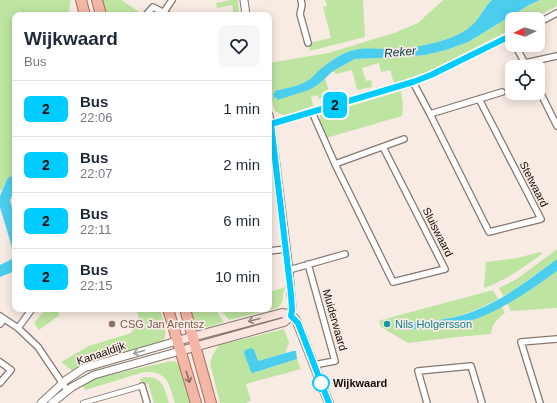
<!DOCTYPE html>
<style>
:root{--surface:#fff;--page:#f6f6f7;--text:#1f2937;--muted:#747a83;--line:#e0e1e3}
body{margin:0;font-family:Arial,sans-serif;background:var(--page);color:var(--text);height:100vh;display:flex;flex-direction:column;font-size:15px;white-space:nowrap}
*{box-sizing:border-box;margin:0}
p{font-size:13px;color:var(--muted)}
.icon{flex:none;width:22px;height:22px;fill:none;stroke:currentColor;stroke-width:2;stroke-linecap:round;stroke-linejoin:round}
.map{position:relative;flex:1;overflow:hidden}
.details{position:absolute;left:12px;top:12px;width:260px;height:300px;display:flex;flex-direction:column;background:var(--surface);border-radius:8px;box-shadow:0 2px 10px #0003}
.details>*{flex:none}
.badge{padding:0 8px;border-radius:6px;font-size:14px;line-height:26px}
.needle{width:26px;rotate:265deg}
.controls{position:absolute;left:505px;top:12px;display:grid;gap:8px}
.controls a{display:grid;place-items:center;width:40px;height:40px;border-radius:8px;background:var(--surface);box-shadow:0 2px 10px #0003;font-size:20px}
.map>.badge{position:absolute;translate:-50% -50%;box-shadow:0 0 0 2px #fff}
.round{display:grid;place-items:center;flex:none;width:42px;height:42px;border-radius:8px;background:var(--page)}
.head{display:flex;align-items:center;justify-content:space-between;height:68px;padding:0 12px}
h1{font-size:19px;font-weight:700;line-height:30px}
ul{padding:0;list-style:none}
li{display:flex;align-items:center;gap:12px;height:56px;padding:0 12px;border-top:1px solid var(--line)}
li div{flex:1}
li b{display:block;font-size:15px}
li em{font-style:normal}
li .badge{min-width:44px;font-weight:700;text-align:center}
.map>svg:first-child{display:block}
.green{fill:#bee4a1}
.water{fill:#4bceee}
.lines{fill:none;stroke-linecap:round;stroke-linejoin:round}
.pedestrian-casing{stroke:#837770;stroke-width:6}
.minor-casing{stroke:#837770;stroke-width:8}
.tertiary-casing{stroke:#837770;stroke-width:9}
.secondary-casing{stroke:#837770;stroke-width:10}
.trunk-casing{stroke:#a37062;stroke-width:12}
.pedestrian{stroke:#fff;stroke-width:4.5}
.minor{stroke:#fff;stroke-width:5.5}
.tertiary{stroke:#fff;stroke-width:7}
.secondary{stroke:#fbe4de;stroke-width:8}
.trunk{stroke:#f4b6a7;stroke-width:10}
.oneway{stroke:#938480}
.oneway2{stroke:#a19f9e}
.oneway3{stroke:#8f6b61}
.line-casing{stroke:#fff;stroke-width:9}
.line{stroke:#0cf;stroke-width:6}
.education-dot{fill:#8d6e63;stroke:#f8ebe3;stroke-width:1.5}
.culture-dot{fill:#0f9aa8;stroke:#f8ebe3;stroke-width:1.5}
.stop-dot{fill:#fff;stroke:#0cf;stroke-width:2}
.labels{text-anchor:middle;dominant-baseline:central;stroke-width:3.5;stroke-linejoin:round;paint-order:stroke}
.street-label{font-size:11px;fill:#130f0c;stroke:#f8ebe3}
.education-label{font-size:11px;fill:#785e54;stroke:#f8ebe3;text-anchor:start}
.culture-label{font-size:11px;fill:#0d838f;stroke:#f8ebe3;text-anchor:start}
.stop-label{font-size:11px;font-weight:bold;fill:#130f0c;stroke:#f8ebe3;text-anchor:start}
.water-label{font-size:12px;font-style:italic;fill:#003b48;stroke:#f8ebe3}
</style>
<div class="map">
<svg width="557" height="403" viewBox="0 0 557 403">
<rect width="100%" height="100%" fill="#f8ebe3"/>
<path class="green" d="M0,0H71L68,15H15V177L7,178L2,190H0Z
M100,0H121L144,15H104Z
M231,0H238L239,15H234L232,5L217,8L216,3Z
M325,0H363L365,37L310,51L309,43L331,38L323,7L327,6Z
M443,0H492C483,8 480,19 471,26C454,42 411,49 388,49C373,49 360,48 346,53C329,58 320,74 307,81C297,87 285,88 275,91V94H274L277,100L319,84L325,78L330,95L319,99L318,95L311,97L313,106L285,115L280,114L275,111L269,91V63L328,53L394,33L418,23Z
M540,0H557V6L532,19H512V29L425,73L394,83L390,70L381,72L379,63L362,68L366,81L371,80L372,87L357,90L352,70L336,74L333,71L355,59L405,57L425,55L446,50L468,42L529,5Z
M401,91L403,104L402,116L326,138L319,123L320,115Z
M557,249V259L514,290L503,296L499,288L517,279Z
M540,252L542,254C524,267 505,281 484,288L486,262L517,258Z
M557,271V308L511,311L507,304L535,287Z
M286,287C280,295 287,301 277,308L229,320L220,309H269V292Z
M493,290L498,299L478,309L458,316L437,321L401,323L398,328L401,330C419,329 440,330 458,324C473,320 488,313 502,307L505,313C497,319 492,324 491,334L457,337L408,343L381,327L379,321L381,320Z
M46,309H55L60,315L39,330L34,323Z
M137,309H160C162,319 170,334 162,342L74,372L61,362L89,346L131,333L139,321Z
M191,309H215L224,322C217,324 202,331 196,324C193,321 192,313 191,309Z
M284,329L289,343L285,353L258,361L252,373L297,359L301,369L246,384L251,401L247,402V403H220L210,363L212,356L219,345Z
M171,361L176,362L180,366L191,403H175C169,384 168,371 144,372L85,390L82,385L92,379Z
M145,377C164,377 164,388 169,403H154L148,383L142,385L140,379Z"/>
<path class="water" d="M492,0H540L529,5L468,42L446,50L425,55L405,57L355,59L333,71L319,84L309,90L277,100L276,97L274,98L273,94L275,93V91C285,88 297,87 307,81C311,79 315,75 318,71C328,63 339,54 351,51C363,47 375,49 388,49C411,49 454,42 471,26C480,19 483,8 492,0Z
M14,176L15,177V188L10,200L15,220V271L0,277V265L12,259L13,251L0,207V196L7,179L9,177Z
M557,259V271C527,293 494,316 456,325C439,329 419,329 401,330L398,328V324L401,323C421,322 440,321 459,316C496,306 527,281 557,259Z
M252,348L254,350L258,361L293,351H296L297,359L252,373L251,372L244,353L245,350Z"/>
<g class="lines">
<g class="pedestrian-casing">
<path id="pedestrian" d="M83,403L142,386"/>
</g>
<g class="minor-casing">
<path id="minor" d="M301,0L302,5L300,14L308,43
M164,12L172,0
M146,15L153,7L168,15
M538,23L557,13
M515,45L527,67
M525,63L557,56
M413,82L430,114L489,232L541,219L479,99
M538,88L557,126
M312,112L335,164L393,282L445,269L383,147
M430,114L502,92
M271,124L413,82L431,75L512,35
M335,164L404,139
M269,165L276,164
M269,251L286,249
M308,264L335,361L319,364L314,367
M289,270L345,254
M0,316L18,328L38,347L67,390
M0,324L4,319
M18,328L32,309
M0,362L11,370L0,383
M142,386L147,403
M427,403L418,371L471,366L482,403
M540,403L521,342L557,339"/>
</g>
<g class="tertiary-casing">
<path id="tertiary" d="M244,0L246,15
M269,115L276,164L289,270L292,307L291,316
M41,403L66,380L84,368L177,341
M52,403L72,387L94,375L180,351"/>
</g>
<g class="secondary-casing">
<path id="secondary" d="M177,341L282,313C288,313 294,316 297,322L329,403
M180,351L284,322L291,316"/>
</g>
<g class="trunk-casing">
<path id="trunk" d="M81,0L85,15
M97,0L101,15
M168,309L196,403
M185,309L211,403"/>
</g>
<use href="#pedestrian" class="pedestrian"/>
<use href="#minor" class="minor"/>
<use href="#tertiary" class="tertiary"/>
<use href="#secondary" class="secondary"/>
<use href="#trunk" class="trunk"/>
</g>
<defs><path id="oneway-shaft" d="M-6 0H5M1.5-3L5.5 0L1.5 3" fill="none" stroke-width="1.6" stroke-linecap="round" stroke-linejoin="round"/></defs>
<use class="oneway" href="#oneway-shaft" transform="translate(254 320) rotate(165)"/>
<use class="oneway2" href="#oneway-shaft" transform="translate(139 352) rotate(164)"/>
<use class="oneway3" href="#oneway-shaft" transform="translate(188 377) rotate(73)"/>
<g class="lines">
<g class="line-casing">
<path id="line" d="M329,403L298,323L291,316L292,310L291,294L271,124L413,82L431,75L512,35"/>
</g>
<use href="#line" class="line"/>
</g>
<circle class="education-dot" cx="112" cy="324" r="4"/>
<circle class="culture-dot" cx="387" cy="324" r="4"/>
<circle class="stop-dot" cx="321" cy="383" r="8"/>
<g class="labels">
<g class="street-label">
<text transform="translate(534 184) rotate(63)">Stetwaard</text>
<text transform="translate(438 232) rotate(63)">Sluiswaard</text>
<text transform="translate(335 320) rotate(74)">Muiderwaard</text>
<text transform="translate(101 353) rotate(-19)">Kanaaldijk</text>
</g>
<g class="education-label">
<text x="120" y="324">CSG Jan Arentsz</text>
</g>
<g class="culture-label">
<text x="395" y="324">Nils Holgersson</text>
</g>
<g class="stop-label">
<text x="333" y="383">Wijkwaard</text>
</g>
<g class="water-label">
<text transform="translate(400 52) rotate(-5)">Reker</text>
</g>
</g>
</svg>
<div class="controls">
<a><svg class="needle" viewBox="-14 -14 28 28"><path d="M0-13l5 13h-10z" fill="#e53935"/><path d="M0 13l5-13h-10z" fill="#747a83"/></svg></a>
<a><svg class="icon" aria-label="locate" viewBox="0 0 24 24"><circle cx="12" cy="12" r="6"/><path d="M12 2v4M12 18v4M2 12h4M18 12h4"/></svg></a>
</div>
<b class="badge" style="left:335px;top:105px;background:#0cf;color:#111">2</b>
<section class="details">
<div class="head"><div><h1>Wijkwaard</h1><p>Bus</p></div><a class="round"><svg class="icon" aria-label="heart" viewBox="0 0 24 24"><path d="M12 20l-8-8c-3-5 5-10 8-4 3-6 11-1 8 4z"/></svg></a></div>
<ul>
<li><span class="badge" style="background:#0cf;color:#111">2</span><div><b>Bus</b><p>22:06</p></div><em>1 min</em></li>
<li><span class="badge" style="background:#0cf;color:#111">2</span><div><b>Bus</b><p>22:07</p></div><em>2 min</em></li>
<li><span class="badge" style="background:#0cf;color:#111">2</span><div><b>Bus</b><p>22:11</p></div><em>6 min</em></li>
<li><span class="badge" style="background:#0cf;color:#111">2</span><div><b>Bus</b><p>22:15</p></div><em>10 min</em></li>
</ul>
</section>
</div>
